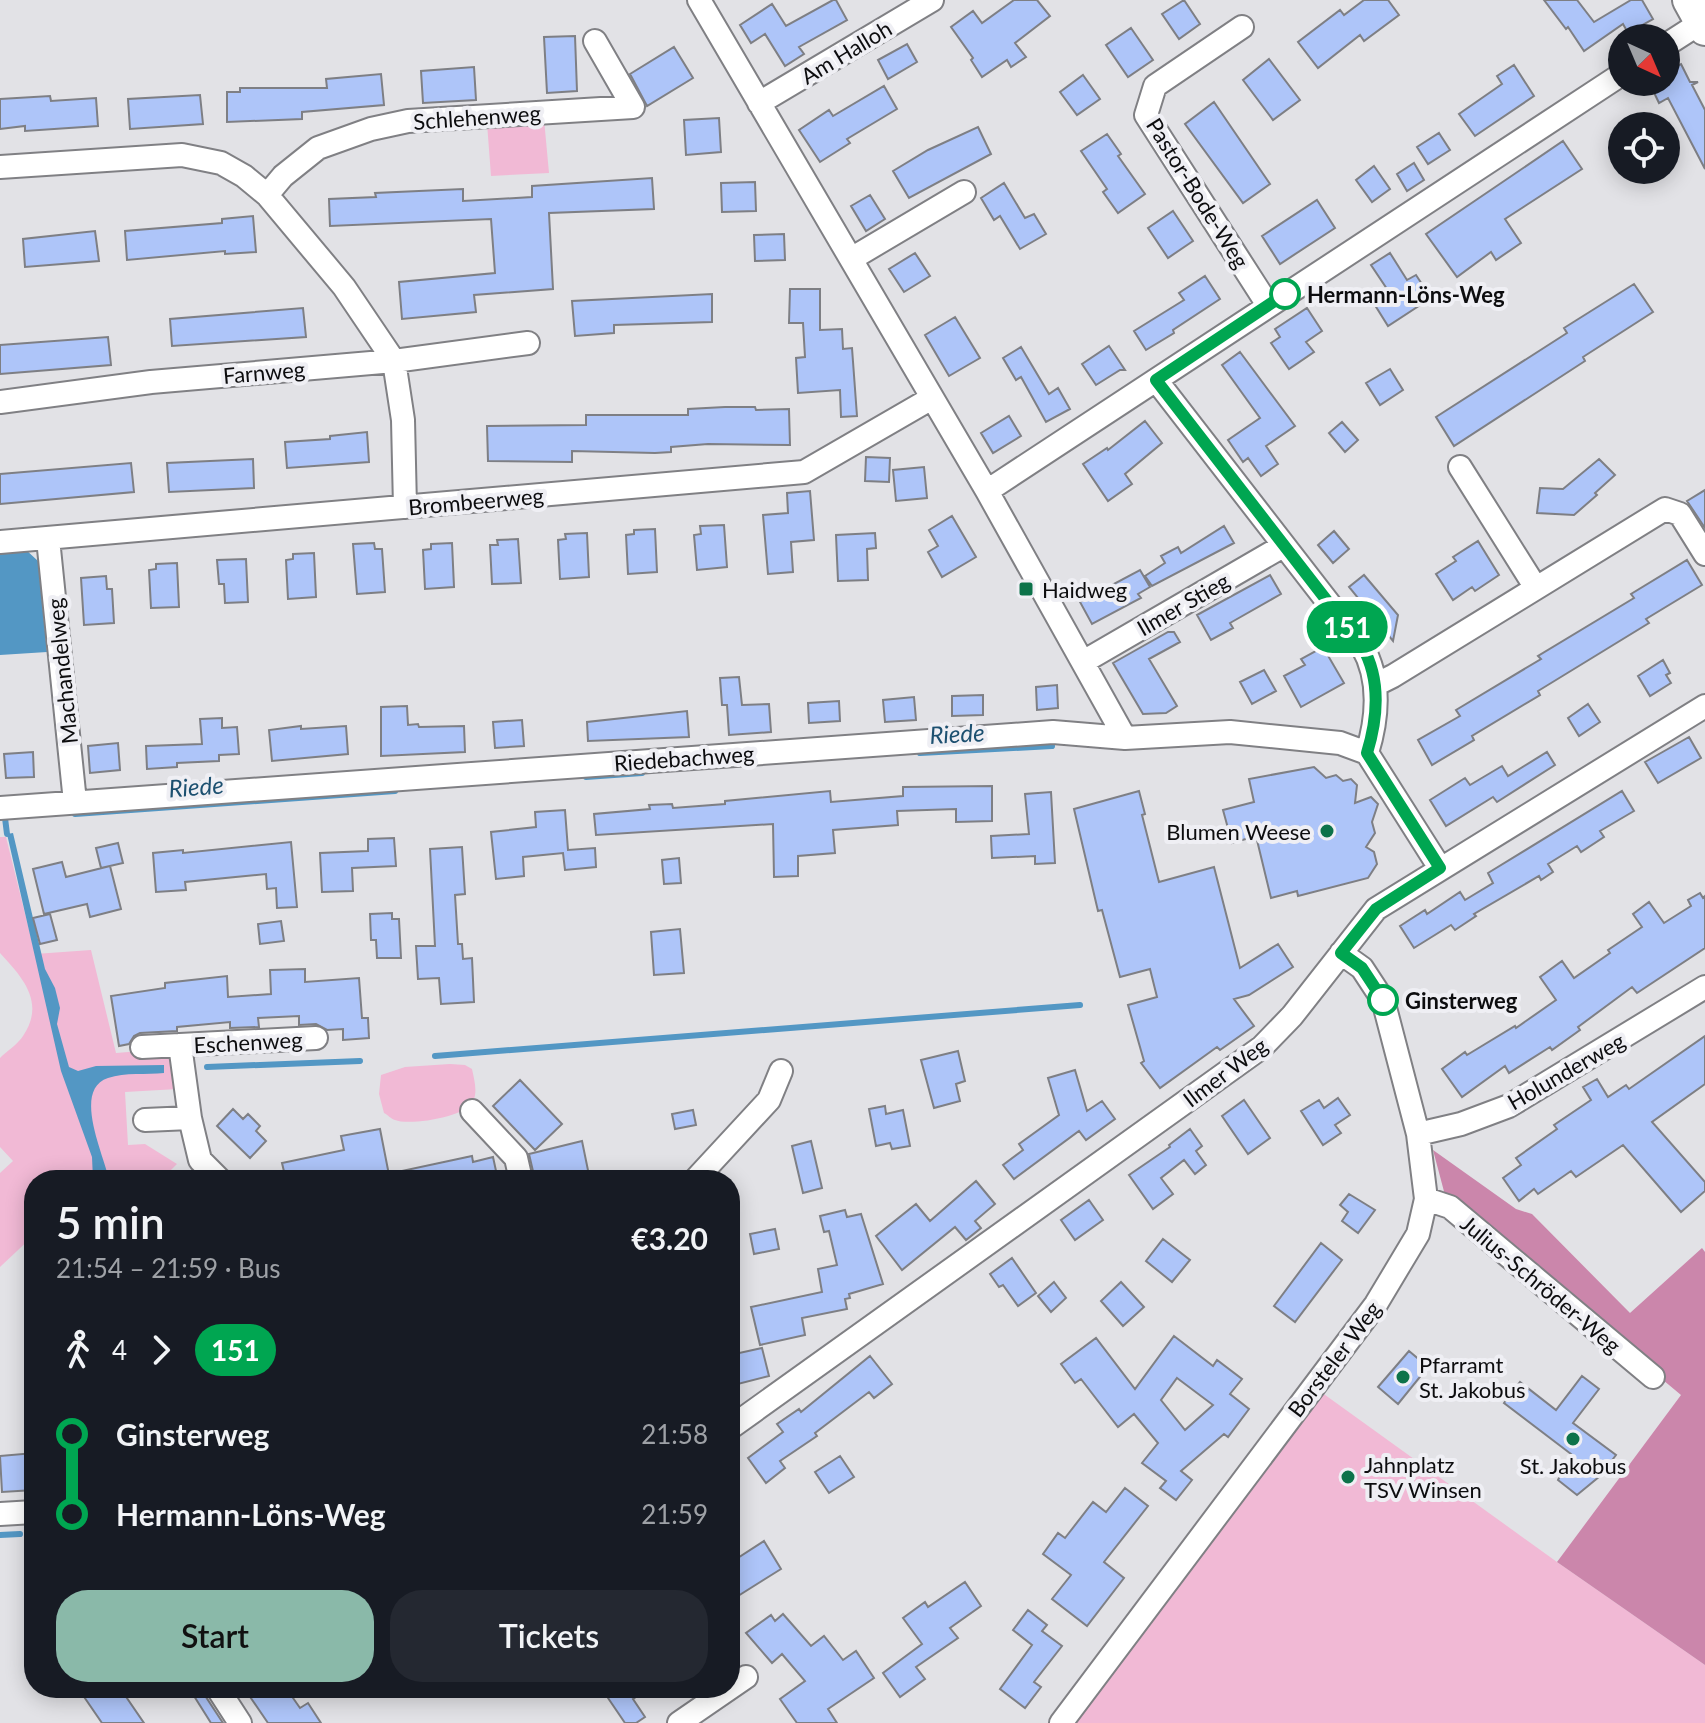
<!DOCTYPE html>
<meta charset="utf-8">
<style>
:root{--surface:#171b24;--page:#242831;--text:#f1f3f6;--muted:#9ea1a6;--accent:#8ab9a9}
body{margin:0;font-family:Lato,sans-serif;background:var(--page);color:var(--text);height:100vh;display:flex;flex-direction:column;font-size:30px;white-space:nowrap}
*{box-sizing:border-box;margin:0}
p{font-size:26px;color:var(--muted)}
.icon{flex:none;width:44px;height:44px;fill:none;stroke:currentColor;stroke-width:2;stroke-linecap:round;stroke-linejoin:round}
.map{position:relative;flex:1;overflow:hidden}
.drawer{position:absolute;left:24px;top:1170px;width:716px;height:528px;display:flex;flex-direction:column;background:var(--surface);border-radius:32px;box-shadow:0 4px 20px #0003}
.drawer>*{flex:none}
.badge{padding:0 16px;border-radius:26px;font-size:28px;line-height:52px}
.needle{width:52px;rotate:136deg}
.buttons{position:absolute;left:1608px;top:24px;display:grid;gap:16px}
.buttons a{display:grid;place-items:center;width:72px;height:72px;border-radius:50%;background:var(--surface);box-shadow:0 4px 20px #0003;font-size:40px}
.map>.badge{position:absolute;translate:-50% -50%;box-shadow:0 0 0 4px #fff}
.legs{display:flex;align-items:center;gap:12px;height:88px;padding:0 32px;font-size:26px}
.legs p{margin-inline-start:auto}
.headline{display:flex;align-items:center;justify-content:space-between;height:136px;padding:0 32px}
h1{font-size:44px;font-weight:600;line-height:60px}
.primary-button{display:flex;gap:16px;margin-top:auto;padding:16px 32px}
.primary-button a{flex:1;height:92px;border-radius:32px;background:var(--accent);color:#111;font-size:32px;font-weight:600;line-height:92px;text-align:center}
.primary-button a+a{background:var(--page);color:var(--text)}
ul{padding:0 32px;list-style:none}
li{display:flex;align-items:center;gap:28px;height:80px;font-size:30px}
li i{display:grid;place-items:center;width:12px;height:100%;margin:0 10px;background:currentColor}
li i::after{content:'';width:20px;height:20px;margin:-10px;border:6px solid;border-radius:50%;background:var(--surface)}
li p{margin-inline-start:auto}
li:first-child i{background:linear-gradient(#0000 50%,currentColor 0)}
li:last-child i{background:linear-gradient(currentColor 50%,#0000 0)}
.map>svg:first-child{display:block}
.green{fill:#f1b9d5}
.forest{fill:#cb86ab}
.water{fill:#5397c4}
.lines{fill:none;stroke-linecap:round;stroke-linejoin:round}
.stream{stroke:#5397c4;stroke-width:6}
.building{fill:#aec5f9;stroke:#7e7f84;stroke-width:2;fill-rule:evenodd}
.street-casing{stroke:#808084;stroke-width:26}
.secondary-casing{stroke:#808084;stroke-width:36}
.street{stroke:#fff;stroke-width:22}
.secondary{stroke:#fff;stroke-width:32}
.line-1-casing{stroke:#fff;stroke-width:18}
.line-1{stroke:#00a651;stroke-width:12}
.stop-1-dot{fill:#fff;stroke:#00a651;stroke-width:4}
.poi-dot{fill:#0d734a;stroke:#efeff4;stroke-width:3}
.labels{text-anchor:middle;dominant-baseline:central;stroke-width:8;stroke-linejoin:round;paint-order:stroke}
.street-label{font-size:22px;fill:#0d0d0f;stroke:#efeff4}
.stop-label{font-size:22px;font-weight:bold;fill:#0d0d0f;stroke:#efeff4;text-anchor:start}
.poi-label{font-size:22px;fill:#0d0d0f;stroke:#efeff4;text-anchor:start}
.water-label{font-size:24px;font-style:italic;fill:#1c5070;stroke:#efeff4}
</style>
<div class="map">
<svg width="1705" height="1723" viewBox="0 0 1705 1723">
<rect width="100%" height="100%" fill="#e2e2e6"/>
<path class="green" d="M544,119L549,173L491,176L487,123Z
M0,837H6L35,954L91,950L116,1053L153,1050L176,1052L178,1089L125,1092L128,1145L145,1144L177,1164L161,1180H34V1235L0,1267V1173L13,1161L0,1147V1058C7,1051 18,1044 23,1036C46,1002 22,977 0,953Z
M450,1064L465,1065L472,1069C474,1079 478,1092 473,1101C467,1117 409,1126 395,1120C391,1119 388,1115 384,1113L379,1094L381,1075L405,1067Z
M1321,1392L1557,1562L1705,1665V1723H1071Z"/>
<path class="forest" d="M1433,1150L1516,1209L1532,1214L1630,1313L1702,1248L1705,1252V1665L1557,1562L1681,1395L1446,1199Z"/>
<path class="water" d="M25,549L38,561L47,652L0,655V554L4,550Z
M13,833L45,969L55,988L60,1008L57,1024L69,1067L78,1071L96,1066L164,1065V1073C147,1075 125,1072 108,1078C72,1090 104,1154 109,1180H93L92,1157L61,1071L7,834Z"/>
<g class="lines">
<path class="stream" d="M920,753L1052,746
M586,777L642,773
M75,814L395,791
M5,818L7,834
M435,1056L1080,1005
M207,1067L360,1061
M0,1535L20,1534"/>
</g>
<path class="building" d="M833,0H836L847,20L799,47L804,54L785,66L765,34L751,43L740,25L772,4L786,26Z
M1014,0H1037L1050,16L1015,43L1026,57L1011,67L1007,60L982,77L971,60L973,58L951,27L973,11L982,23Z
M1184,0L1200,24L1179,39L1162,14Z
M1364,0H1388L1399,15L1364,41L1360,35L1318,68L1298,42L1340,10L1344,15Z
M1544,0H1577L1594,22L1631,0H1642L1653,19L1628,33L1623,24L1584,51L1568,27L1566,29Z
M1131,28L1153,60L1128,77L1106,45Z
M575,36L577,91L547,93L544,37Z
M907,44L917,62L888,79L878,60Z
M674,47L693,78L647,106L630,74Z
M1269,59L1300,100L1273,120L1243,80Z
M1681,64L1690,82H1698L1692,85L1705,110V169L1668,98L1659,103L1649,82H1666V72Z
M1514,65L1534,96L1475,136L1459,114L1502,84L1497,76Z
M474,67L476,100L423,103L421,71Z
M381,74L384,105L302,112V119L227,122V92H240V88H327L326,79Z
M1083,75L1100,99L1077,115L1060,92Z
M884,86L897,109L847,139L850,143L820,162L799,130L829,110L833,116Z
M200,95L203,124L130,129L128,99Z
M50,96L51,101L96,98L98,126L25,131V126L0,129V99Z
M1214,102L1270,184L1243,203L1185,124Z
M719,118L721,152L686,155L684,120Z
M978,127L991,154L909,198L893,171L928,150Z
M1439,133L1450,150L1428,164L1417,147Z
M1107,134L1121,154L1118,156L1145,194L1118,213L1103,192L1107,189L1081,151Z
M1563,141L1582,169L1505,219L1521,243L1496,260L1491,252L1457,277L1426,234Z
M1414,163L1424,180L1407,191L1397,174Z
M1374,166L1390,189L1372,202L1356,180Z
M652,178L654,209L549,213L553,289L474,295L476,312L402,319L399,282L495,273L491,219L330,226L329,199L376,197L375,193L463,189V201L532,197V186Z
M755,182L756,211L722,212L721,183Z
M1004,183L1025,218L1034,214L1046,234L1020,249L1000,216L994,220L981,198Z
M870,195L885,219L866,231L851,206Z
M1317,200L1335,228L1280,264L1262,236Z
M1173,211L1193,241L1168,258L1148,228Z
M253,216L256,252L225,254V251L127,260L125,231L222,223V219Z
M95,231L99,261L25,267L23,239Z
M784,234L785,260L755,261L754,235Z
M915,253L930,276L904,292L889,269Z
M1390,253L1407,280L1416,275L1431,298L1388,326L1373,302L1389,292L1371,265Z
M1205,276L1220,299L1173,330L1174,333L1146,350L1134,331L1184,300L1179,293Z
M1634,284L1653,312L1583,357L1585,361L1454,446L1436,417L1567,333L1564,328Z
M790,289H820V330L842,329L843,349L852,348L857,416L841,417L840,390L798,393L796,358L805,357L803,323H789Z
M712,294V322L614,325V333L575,336L572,301Z
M303,308L306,337L172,346L170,319Z
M1307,308L1322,331L1306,342L1314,352L1289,369L1271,343L1280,337L1275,329Z
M955,317L980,358L949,376L925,335Z
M108,337L111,365L0,374V345Z
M1109,346L1125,370H1120L1096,385L1082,364Z
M1021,347L1049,394L1058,388L1070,409L1046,422L1021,377L1016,380L1003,358Z
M1240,352L1295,426L1266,446L1278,464L1261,476L1248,458L1243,462L1228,440L1260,418L1222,365Z
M1390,369L1403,390L1380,405L1366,383Z
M725,407H755L756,410L789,409L790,445L708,444L671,447V452L655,453L572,451V462L488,461L487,426L586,425V415H688V409Z
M1009,416L1021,436L993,453L981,433Z
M1145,421L1162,443L1125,474L1132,484L1108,501L1083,464L1107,448L1108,450Z
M1342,422L1358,440L1345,452L1329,433Z
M367,432L369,462L287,468L285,442L330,439V436Z
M866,457L890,458L889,482L865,481Z
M253,459L254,488L169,492L167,463Z
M1599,459L1615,475L1595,493L1597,495L1574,515L1537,513L1540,488L1563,489Z
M131,463L134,492L0,504V474Z
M924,467L927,498L896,501L893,470Z
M1705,490V528L1687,501Z
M810,491L814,540L791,542L793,572L768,574L763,515L788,513L787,493Z
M952,516L976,557L942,577L928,552L938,546L929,530Z
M724,525L727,567L697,570L694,535L701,534L700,526Z
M1224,526L1234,543L1152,586L1145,576L1165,563L1161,556L1178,547L1181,553Z
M655,529L657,572L628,574L626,535L634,534V530Z
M1334,531L1349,549L1333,563L1318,545Z
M587,533L589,577L560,579L558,540L566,539L565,534Z
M875,533L876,548L867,549L868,580L838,581L836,535Z
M518,539L521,583L492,584L490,545H498L497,540Z
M1478,541L1499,575L1475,591L1472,587L1453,600L1436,574L1456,561L1453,557Z
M374,543L375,549H382L385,592L357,594L353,544Z
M452,543L454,587L425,589L423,550L431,549V544Z
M314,553L316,597L288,599L286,560L293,559V554Z
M246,559L248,602L225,603L224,584H219L217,560Z
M1687,560L1702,585L1646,619L1649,623L1538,691L1540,695L1472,736L1474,740L1432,765L1418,740L1460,716L1456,710L1541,659L1538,656L1634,598L1631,594Z
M177,563L179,607L151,608L149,570L156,569V564Z
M1140,570L1150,587L1138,594L1141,598L1092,624L1080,602Z
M1270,575L1281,594L1230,623L1233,628L1211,640L1197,615Z
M1364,575L1398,615L1393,641L1349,587Z
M106,576L107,589H112L114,623L84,625L81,578Z
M1168,632H1174L1180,642L1149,659L1177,706L1166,713L1143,714L1113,663Z
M1323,647L1344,683L1301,707L1284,676L1305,665L1301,659Z
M1663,660L1670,673L1666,675L1671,683L1650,696L1638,676Z
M1264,670L1276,691L1252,704L1240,682Z
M739,677L742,705L769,704L771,732L729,735L727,705H722L720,678Z
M1057,685L1058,708L1037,710L1036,687Z
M983,695V715L952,716V696Z
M914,697L916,720L885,722L883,700Z
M839,701L840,721L809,723L808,703Z
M1588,704L1600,722L1579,736L1568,718Z
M407,706L408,725L418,724L419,727L464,726L465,752L381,756V707Z
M687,711L689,737L588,741L587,722Z
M222,718V728L237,727L239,754L219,755V761L177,763V767L147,769L146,746L202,744L200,719Z
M522,720L524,746L495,748L493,722Z
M301,726V729L346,726L348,754L272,761L269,730Z
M1689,737L1701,758L1658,783L1645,762Z
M118,743L120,770L90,773L88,746Z
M33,752L34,777L6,778L4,754Z
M1547,752L1555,765L1497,802L1493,797L1446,826L1430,800L1465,778L1470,785L1502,766L1508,776Z
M1314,767L1326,778L1336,775L1343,781L1351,779L1357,785L1355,803L1371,797L1378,804L1372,822L1375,833L1366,847L1374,852L1377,864L1368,878L1298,896L1297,891L1271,898L1256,836L1232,843L1223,810L1254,802L1249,779Z
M992,786V821L956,822V809L897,811L898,825L833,830L835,853L798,856V876L774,877L773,824L596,835L594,814L650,809L649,805L672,804L673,808L725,804V801L830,791L831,802L903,796V787Z
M1139,791L1145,814L1142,815L1159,882L1214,867L1240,968L1278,944L1293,967L1249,995L1234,999L1254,1026L1220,1050L1217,1047L1160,1088L1141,1063L1144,1061L1128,1005L1157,997L1150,969L1120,977L1102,910L1098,911L1074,809Z
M1622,791L1634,811L1600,831L1604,837L1581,852L1577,846L1548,864L1553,872L1541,880L1539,876L1474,914L1476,916L1455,930L1451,925L1414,948L1400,926L1425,910L1427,914L1460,892L1465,900L1493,883L1488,873Z
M1051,792L1055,863L1035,864V856L992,858L991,836L1029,834L1025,794Z
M565,810L568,850L595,848L596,867L565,870L563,853L523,857L524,876L496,879L491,832L536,827L535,812Z
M394,838L396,866L352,868L353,891L322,892L320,853L368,851V839Z
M291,842L297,907L277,908L276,888L267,889L266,874L185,882L186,890L156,892L153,853L183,850V853Z
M118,843L123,863L101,868L96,848Z
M462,847L465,894L455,895L458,944H462L463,959L472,958L474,1002L441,1004L439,978L418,979L416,946H435L430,849Z
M679,858L681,883L664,884L662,860Z
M62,862L66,877L110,866L121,909L90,917L87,904L44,914L33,869Z
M1700,893L1703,898L1705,896V948L1637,993L1632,987L1578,1027L1580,1030L1552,1050L1550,1047L1509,1073L1505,1066L1462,1097L1442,1069L1465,1052L1467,1055L1515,1026L1516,1028L1556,1000L1540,977L1562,961L1574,978L1610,953L1608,950L1642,927L1633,914L1649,902L1664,923L1691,906L1688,900Z
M392,913V919H399L401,958H377L376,940H371L370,914Z
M50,914L57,940L40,944L33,918Z
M281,921L284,941L260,944L258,924Z
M680,929L684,973L654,975L651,932Z
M305,969V982L359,978L362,1018H368L369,1038L343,1040V1029L327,1030L316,1024L299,1025V1016L258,1018L259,1027L230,1028V1022L177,1027V1031L140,1033L134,1036L129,1044L119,1046L111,996L165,988V983L227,976L228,997L271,994L270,970Z
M1705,1036V1084L1652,1122L1705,1182V1191L1681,1212L1623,1145L1576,1177L1571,1171L1538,1194L1534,1189L1519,1201L1503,1178L1521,1165L1516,1158L1557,1129L1554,1125L1591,1100L1583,1087L1597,1079L1608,1097L1626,1085L1629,1089Z
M958,1051L965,1081L956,1084L960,1101L934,1108L921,1060Z
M1075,1070L1087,1111L1102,1101L1115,1119L1086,1140L1079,1131L1014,1179L1003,1165L1023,1150L1019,1144L1059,1115L1048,1078Z
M520,1080L562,1124L535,1150L493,1106Z
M1338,1098L1350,1115L1335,1125L1341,1133L1323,1145L1301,1111L1319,1100L1324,1108Z
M1244,1100L1270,1138L1248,1154L1222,1116Z
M885,1106L886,1114L903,1110L910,1146L892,1149L890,1143L876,1146L869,1109Z
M233,1109L243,1119L248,1114L260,1126L256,1131L266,1141L250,1158L217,1126Z
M693,1110L696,1125L675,1129L672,1114Z
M380,1129L390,1180H286L282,1163L344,1150L341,1136Z
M1190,1129L1202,1146L1196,1151L1206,1165L1195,1174L1184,1160L1161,1178L1173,1194L1153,1209L1129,1175L1170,1147L1169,1145Z
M582,1141L590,1180H535L529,1154Z
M811,1141L822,1188L803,1193L792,1146Z
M472,1156L473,1162L493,1157L498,1180H397V1172Z
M976,1181L995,1204L975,1221L981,1228L966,1240L955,1227L902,1270L876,1236L916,1204L930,1221Z
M1349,1194L1375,1210L1358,1233L1342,1221L1348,1212L1340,1205Z
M1089,1200L1103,1220L1075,1240L1061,1220Z
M845,1210L847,1217L861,1214L883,1284L849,1294L850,1298L845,1299L847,1309L802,1318L805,1335L760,1345L751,1307L822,1292L818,1269L837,1265L829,1231L824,1232L820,1216Z
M775,1229L779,1249L754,1254L750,1234Z
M1163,1239L1190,1260L1172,1282L1146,1261Z
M1321,1243L1342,1260L1295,1322L1274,1306Z
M1012,1258L1036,1293L1018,1306L1003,1285L999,1287L990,1274Z
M1054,1282L1066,1298L1051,1312L1038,1296Z
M1121,1282L1144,1307L1123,1326L1101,1301Z
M1174,1336L1213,1366L1217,1360L1242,1379L1230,1394L1249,1409L1228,1437L1224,1434L1181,1471L1192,1480L1176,1500L1160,1488L1166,1481L1142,1463L1158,1443L1134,1414L1118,1427L1081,1379L1075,1383L1061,1364L1096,1338L1135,1389ZM1177,1378L1213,1405L1185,1430L1161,1400Z
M762,1348L769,1376L730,1386V1355Z
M1409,1351L1428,1367L1398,1404L1378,1387Z
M870,1356L892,1384L874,1398L869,1392L815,1433L817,1436L780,1461L785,1468L766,1483L748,1458L783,1432L777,1424L799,1409L801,1412Z
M1582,1376L1599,1389L1573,1423L1616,1455L1600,1476L1577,1495L1558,1480L1571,1454L1504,1403L1520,1382L1556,1410Z
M34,1453V1490L2,1492L0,1456Z
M840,1456L854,1477L829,1493L815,1472Z
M1125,1488L1148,1506L1104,1562L1124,1578L1087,1626L1052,1599L1071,1575L1043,1554L1058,1533L1065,1538L1093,1502L1106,1512Z
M764,1541L781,1569L730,1601V1563Z
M965,1582L981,1606L950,1628L958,1638L916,1667L925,1679L900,1697L883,1673L922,1644L903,1618L925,1602L928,1607Z
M1028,1610L1047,1625L1042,1631L1062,1646L1034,1682L1041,1687L1025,1708L1000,1689L1032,1645L1013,1630Z
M783,1614L811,1646L824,1636L843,1660L856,1651L874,1678L828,1709L837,1723H797L780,1699L805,1681L782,1654L772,1663L746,1633L771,1615L775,1621Z
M78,1688H120L144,1723H102Z
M189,1688H204L206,1697L223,1723H211Z
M244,1688H286L300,1708L308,1703L321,1723H268Z
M616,1688H650L633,1699L645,1717L636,1723H625L606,1695Z"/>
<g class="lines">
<g class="street-casing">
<path id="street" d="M699,0L987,491L1125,738
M1242,27L1155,86L1146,115L1268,305
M1666,45L1705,20
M759,103L932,0
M0,167L182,155L221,163L244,176L267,195L344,287L394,361L403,420L405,507
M267,195L283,176L318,148L371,129L408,121L633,107L595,41
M851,259L964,192
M1156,380L1362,646C1381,679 1378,717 1367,753
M0,402L151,382L394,361L528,343
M1460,467L1536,588
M987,491L1622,74
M48,539L75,802
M0,542L804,472L932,398
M1083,662L1283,546
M1375,685L1393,676L1665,509L1680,514L1705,554
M1367,753L1440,868
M0,808L1053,732L1125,738L1230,732L1340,743L1367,753
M142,1047L180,1045
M472,1111L516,1158L521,1180
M190,1118L180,1045L316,1038
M145,1120L190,1118L200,1160L220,1180
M1418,1134L1461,1124L1509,1106L1705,987
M695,1180L769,1100L781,1071
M1426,1199L1450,1207L1653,1377
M730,1428L1262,1047L1292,1016L1376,909L1705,706
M0,1514L34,1512
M218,1689L240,1723
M679,1723L746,1677
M1061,1723L1376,1304L1418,1234L1426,1199L1418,1134L1383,1000L1362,968L1341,953"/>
</g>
<g class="secondary-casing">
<path id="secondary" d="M1689,0L1705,29"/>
</g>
<use href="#street" class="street"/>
<use href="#secondary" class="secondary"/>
</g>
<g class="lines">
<g class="line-1-casing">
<path id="line-1" d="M1285,294L1156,380L1362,646C1381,679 1378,717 1367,753L1440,868L1376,909L1341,953L1362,968L1383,1000"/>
</g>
<use href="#line-1" class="line-1"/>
</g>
<g class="stop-1-dot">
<circle cx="1285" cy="294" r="14"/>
<circle cx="1383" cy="1000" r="14"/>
</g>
<g class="poi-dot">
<rect x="1018" y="581" width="16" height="16" rx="4"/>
<circle cx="1327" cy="831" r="8"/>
<circle cx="1403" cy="1377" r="8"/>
<circle cx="1573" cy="1439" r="8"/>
<circle cx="1348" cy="1477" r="8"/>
</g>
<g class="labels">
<g class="street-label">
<text transform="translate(846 52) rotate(-31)">Am Halloh</text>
<text transform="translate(477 117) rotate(-4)">Schlehenweg</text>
<text transform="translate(1198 193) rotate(58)">Pastor-Bode-Weg</text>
<text transform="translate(264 372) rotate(-5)">Farnweg</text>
<text transform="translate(476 501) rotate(-5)">Brombeerweg</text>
<text transform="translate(1183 604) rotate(-30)">Ilmer Stieg</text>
<text transform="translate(62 671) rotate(-96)">Machandelweg</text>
<text transform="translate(684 758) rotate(-4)">Riedebachweg</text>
<text transform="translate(248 1042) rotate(-3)">Eschenweg</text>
<text transform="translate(1566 1071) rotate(-30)">Holunderweg</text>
<text transform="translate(1225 1072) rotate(-37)">Ilmer Weg</text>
<text transform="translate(1541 1284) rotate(40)">Julius-Schröder-Weg</text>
<text transform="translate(1334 1359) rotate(-53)">Borsteler Weg</text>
</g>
<g class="stop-label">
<text x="1307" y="294">Hermann-Löns-Weg</text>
<text x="1405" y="1000">Ginsterweg</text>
</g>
<g class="poi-label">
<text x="1042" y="589">Haidweg</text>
<text x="1311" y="831" text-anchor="end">Blumen Weese</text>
<text x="1419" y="1364">Pfarramt<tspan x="1419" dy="25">St. Jakobus</tspan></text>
<text x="1364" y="1464">Jahnplatz<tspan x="1364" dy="25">TSV Winsen</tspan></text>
<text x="1573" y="1465" text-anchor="middle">St. Jakobus</text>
</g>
<g class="water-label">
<text transform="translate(957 733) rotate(-3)">Riede</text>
<text transform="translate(196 786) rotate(-4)">Riede</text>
</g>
</g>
</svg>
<div class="buttons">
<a><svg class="needle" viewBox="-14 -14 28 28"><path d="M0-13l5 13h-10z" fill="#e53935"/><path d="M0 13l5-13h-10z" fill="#9ea1a6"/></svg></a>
<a><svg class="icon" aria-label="locate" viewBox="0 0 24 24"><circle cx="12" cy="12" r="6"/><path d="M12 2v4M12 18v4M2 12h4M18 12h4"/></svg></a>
</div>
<b class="badge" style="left:1347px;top:627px;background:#00a651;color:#fff">151</b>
<section class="drawer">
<div class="headline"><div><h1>5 min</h1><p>21:54 – 21:59 · Bus</p></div><b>€3.20</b></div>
<div class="legs"><svg class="icon" aria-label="walk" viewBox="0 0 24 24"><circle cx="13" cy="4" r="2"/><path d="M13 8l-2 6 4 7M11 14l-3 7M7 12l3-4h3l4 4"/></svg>4<svg class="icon" aria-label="forward" viewBox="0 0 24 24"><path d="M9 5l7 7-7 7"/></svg><b class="badge" style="background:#00a651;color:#fff">151</b></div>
<ul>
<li><i style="color:#00a651"></i><b>Ginsterweg</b><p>21:58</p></li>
<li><i style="color:#00a651"></i><b>Hermann-Löns-Weg</b><p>21:59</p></li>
</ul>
<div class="primary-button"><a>Start</a><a>Tickets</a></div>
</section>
</div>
